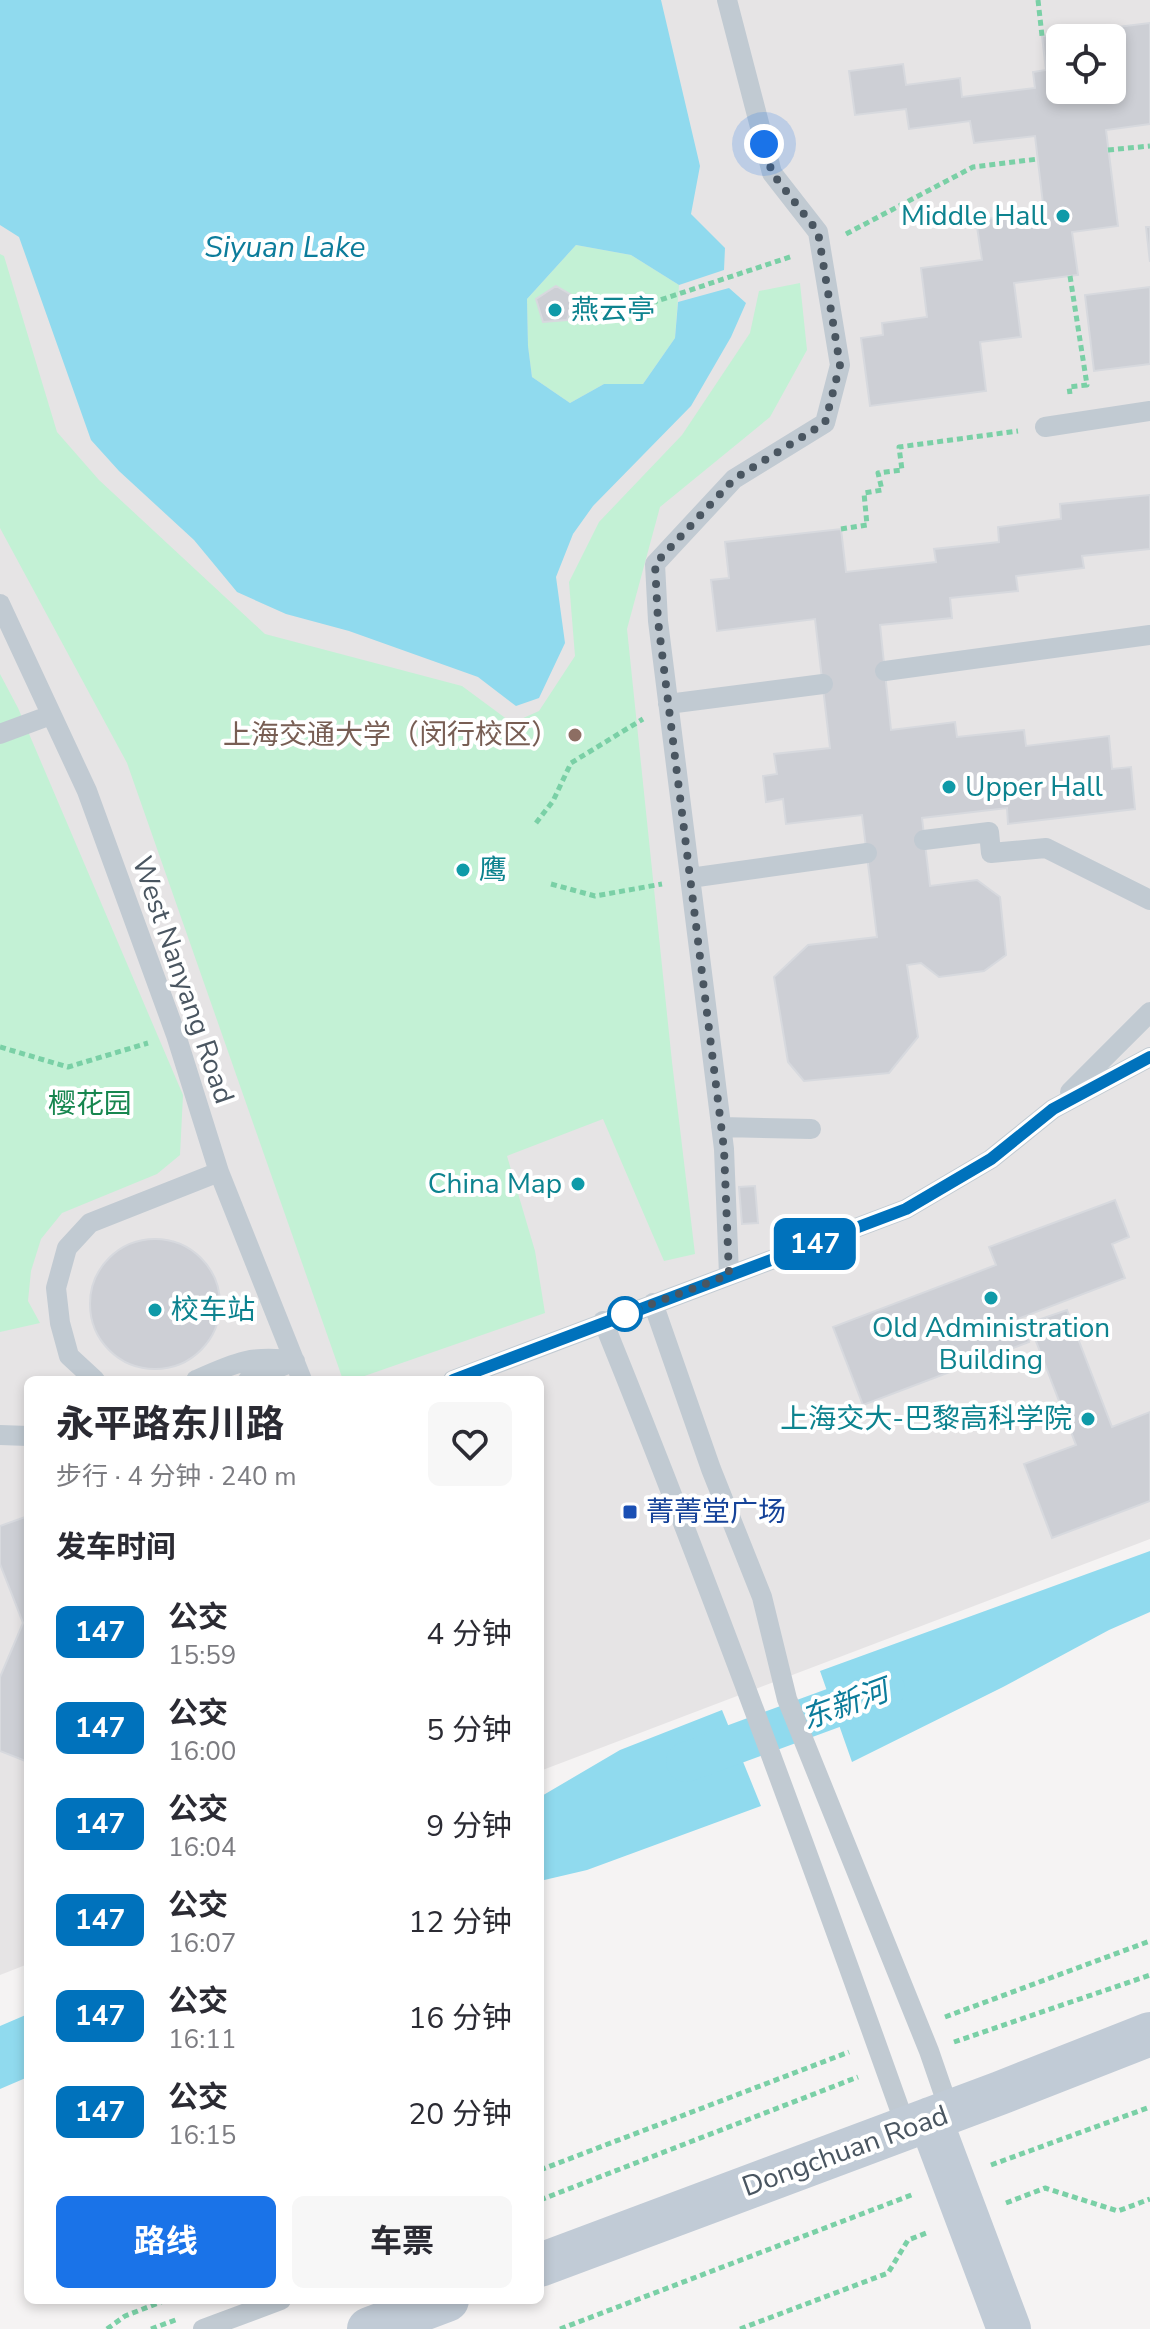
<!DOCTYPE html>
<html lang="zh">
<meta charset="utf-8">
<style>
:root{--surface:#fff;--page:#f7f7f7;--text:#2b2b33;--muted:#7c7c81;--accent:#1a73e8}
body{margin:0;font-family:"Nunito Sans","Noto Sans SC",sans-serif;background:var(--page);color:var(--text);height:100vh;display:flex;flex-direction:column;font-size:30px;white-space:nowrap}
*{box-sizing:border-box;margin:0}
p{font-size:26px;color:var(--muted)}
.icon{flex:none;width:44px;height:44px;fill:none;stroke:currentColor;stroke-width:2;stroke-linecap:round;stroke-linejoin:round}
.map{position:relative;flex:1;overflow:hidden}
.panel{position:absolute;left:24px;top:1376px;width:520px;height:928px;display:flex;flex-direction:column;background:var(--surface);border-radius:12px;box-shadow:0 4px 12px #0003}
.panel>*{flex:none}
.badge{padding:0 16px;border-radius:12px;font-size:28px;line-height:52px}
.fabs{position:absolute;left:1046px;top:24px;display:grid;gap:16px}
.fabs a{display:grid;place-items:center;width:80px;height:80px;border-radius:12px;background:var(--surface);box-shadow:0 4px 12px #0003;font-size:40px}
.you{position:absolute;width:40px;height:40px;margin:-20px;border:6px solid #fff;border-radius:50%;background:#1a73e8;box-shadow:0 0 0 12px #1a73e833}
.map>.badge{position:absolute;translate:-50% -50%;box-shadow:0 0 0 4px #fff}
h2{padding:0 32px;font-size:30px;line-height:72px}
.round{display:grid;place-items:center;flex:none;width:84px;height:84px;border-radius:12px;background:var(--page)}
.overview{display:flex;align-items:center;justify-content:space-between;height:136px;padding:0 32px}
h1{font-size:38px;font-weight:700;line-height:60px}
.cta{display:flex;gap:16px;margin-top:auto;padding:16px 32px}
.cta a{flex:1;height:92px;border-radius:12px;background:var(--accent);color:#fff;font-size:32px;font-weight:700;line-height:92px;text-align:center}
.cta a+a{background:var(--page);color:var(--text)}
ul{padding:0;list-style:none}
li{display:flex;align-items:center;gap:24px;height:96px;padding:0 32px}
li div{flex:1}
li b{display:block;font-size:30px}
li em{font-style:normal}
li .badge{min-width:88px;font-weight:700;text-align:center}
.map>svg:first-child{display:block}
.education{fill:#e6e4e5;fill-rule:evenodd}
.green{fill:#c3f1d5}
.water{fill:#90daee}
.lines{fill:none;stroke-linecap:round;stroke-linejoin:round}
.canal{stroke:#90daee;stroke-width:40}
.building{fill:#cdcfd5;stroke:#d7d9de;stroke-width:2;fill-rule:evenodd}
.path{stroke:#7ad0a6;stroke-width:5;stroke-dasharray:6 4;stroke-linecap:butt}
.lane{stroke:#c1cad2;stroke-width:20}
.secondary{stroke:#c1cbd6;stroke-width:44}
.line-casing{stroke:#fff;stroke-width:18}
.line{stroke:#0072bc;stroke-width:12}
.walk{stroke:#4a5661;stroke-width:8;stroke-dasharray:0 14.4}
.culture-dot{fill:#0f9aa8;stroke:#fff;stroke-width:3}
.education-dot{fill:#8d6e63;stroke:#fff;stroke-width:3}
.stop-dot{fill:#fff;stroke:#0072bc;stroke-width:4}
.transit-dot{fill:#1a4fb4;stroke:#fff;stroke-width:3}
.labels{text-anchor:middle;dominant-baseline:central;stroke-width:8;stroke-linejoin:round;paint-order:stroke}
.culture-label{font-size:28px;fill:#0d838f;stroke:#fff;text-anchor:start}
.education-label{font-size:28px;fill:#785e54;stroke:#fff;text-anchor:end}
.street-label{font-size:28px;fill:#4a5661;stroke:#fff}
.park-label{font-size:28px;fill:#17864f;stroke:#fff}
.transit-label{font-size:28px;fill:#164399;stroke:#fff;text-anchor:start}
.water-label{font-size:30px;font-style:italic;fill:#0c7c9b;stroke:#fff}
</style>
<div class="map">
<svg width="1150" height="2329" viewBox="0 0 1150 2329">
<rect width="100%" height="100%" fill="#f5f3f3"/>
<path class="education" d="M0,0H1150V1539L540,1771V1380H28V1964L0,1975ZM1060,38H1112V90H1060Z"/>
<path class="green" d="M576,245L631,255L679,285L675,338L643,384H604L570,403L532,377L528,347L527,299Z
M0,254L4,256L57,432L99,480L265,634L462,686L512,723L539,711L575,656L569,582L599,522L682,435L750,333L759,291L800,283L807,350L770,417L660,507L627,629L672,1062L695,1254L664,1261L603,1119L507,1156L535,1251L545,1313L353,1380H343L127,763L0,528Z
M0,674L18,708L183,1095L180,1155L157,1174L62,1213L41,1239L31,1271L28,1301L40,1323L0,1332Z"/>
<path class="water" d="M0,0H661L700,166L691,214L725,248L724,270L679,285L631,255L576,245L527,299L528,346L532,377L570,403L604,384H643L675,338L678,302L729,288L746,303L731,337L691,406L593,506L573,534L556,577L565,643L539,698L516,706L478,677L349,631L286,614L237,592L194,540L119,471L91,440L19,237L0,225Z
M1150,1551V1612L1109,1630L1003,1687L852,1762L820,1671Z
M722,1710L761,1806L587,1870L540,1881V1797L620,1750Z
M28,2014V2077L0,2089V2026Z"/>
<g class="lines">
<path class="canal" d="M686,1762L885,1689"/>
</g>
<path class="building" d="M1150,23V124L1106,130L1118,226L1072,232L1078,275L1014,283L1021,337L980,342L986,391L870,406L861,338L883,335L882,323L927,317L921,268L982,260L976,220L1044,212L1035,136L974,143L970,121L909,129L906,109L855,115L849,71L903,64L906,85L960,78L962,97L1035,88L1033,72L1046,70L1042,36ZM1060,38H1112V90H1060Z
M1146,227H1150V262Z
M556,286L575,297L567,320L543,322L536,299Z
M1150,287V364L1094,371L1085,295Z
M1150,495V549L1082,556L1084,568L1016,576L1018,591L950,598L952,618L880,625L891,730L955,722L957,737L1024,730L1026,746L1109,736L1112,769L1131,767L1135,809L1008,824L1007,808L922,818L930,886L977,880L1000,897L1006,955L984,971L939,977L921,963L907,965L918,1037L889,1073L804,1081L788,1062L774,977L808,945L877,937L862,815L786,824L783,799L766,802L763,776L777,774L774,754L830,748L815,619L717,631L711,580L729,578L725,542L841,529L846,572L936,562L934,549L999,542L998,527L1061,519L1060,504Z
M755,1186L758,1223L742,1224L739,1187Z
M1115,1200L1129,1237L1112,1244L1125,1278L1020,1318L1029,1342L863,1405L833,1327L996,1265L989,1247Z
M90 1304a65 65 0 1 1 130 0a65 65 0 1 1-130 0Z
M1067,1310L1112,1427L1150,1412V1501L1052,1538L1024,1464L1076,1445L1029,1323Z
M28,1516V1762L0,1751V1677L23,1623L0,1564V1526Z"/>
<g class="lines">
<path class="path" d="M1038,0L1042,36
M1108,150L1150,146
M846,234L973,167L1038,159
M1070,276L1087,385L1069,387L1070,394
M642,306L793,256
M841,529L867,525L864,493L882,490L878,473L902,470L899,447L1018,431
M536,823L553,801L571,763L643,719
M551,884L595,896L662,884
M0,1047L68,1067L148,1043
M945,2017L1150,1941
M954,2042L1150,1975
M991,2165L1150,2107
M540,2170L849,2052
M540,2200L858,2077
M1006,2203L1045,2188L1118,2211L1150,2199
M107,2329L125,2316L166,2300
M151,2329L178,2319
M560,2329L914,2194
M740,2329L888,2273L908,2240L929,2232"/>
<path class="lane" d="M727,0L772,173L818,232L840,365L825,423L734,479L655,564L658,621L724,1149L729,1275
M1045,427L1150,411
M0,604L87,791L176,1035L219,1172L302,1380
M885,671L1150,635
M668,704L823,684
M0,734L51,715
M924,840L989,832L991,853L1046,848L1150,900
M690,878L867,853
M1070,1092L1150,1012
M721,1127L811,1129
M653,1303L711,1469L762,1597L787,1699L929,2051L950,2112
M603,1321C711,1587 810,1857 906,2127
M95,1380L69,1356L60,1323L56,1288L67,1248L90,1223L219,1172
M196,1380C234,1363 252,1354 295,1361
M248,1380L295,1361
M453,1380L906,1209L991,1159L1053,1109L1150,1057
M0,1435L28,1436
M203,2329L281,2300"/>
<path class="secondary" d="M930,2119L1009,2329
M540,2265L1000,2093L1150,2034
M369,2329L447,2300"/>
</g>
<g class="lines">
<g class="line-casing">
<path id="line" d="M453,1380L906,1209L991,1159L1053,1109L1150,1057"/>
</g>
<use href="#line" class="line"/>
<path class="walk" d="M625,1314L729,1275L724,1149L658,621L655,564L734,479L825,423L840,365L818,232L772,173L764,144"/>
</g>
<g class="culture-dot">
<circle cx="1063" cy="216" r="8"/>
<circle cx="555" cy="310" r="8"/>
<circle cx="949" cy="787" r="8"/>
<circle cx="463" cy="870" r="8"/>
<circle cx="578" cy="1184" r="8"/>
<circle cx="991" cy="1298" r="8"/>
<circle cx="155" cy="1310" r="8"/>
<circle cx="1088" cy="1419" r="8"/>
</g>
<circle class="education-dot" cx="575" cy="735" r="8"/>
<circle class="stop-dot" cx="625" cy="1314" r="16"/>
<rect class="transit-dot" x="622" y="1504" width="16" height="16" rx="4"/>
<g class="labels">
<g class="culture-label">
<text x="1047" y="216" text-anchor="end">Middle Hall</text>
<text x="571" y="310">燕云亭</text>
<text x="965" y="787">Upper Hall</text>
<text x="479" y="870">鹰</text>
<text x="562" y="1184" text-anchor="end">China Map</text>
<text x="171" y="1310">校车站</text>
<text x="991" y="1328" text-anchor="middle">Old Administration<tspan x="991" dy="32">Building</tspan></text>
<text x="1072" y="1419" text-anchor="end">上海交大-巴黎高科学院</text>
</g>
<g class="education-label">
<text x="559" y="735">上海交通大学（闵行校区）</text>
</g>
<g class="street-label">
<text transform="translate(183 980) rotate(71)">West Nanyang Road</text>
<text transform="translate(845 2151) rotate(-20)">Dongchuan Road</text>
</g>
<g class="park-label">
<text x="90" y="1104">樱花园</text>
</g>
<g class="transit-label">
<text x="646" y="1512">菁菁堂广场</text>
</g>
<g class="water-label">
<text x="285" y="247">Siyuan Lake</text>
<text transform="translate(845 1705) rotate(-20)">东新河</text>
</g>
</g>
</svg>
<div class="fabs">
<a><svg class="icon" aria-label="locate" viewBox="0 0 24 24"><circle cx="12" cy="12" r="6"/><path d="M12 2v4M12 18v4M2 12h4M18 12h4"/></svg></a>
</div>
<div class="you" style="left:764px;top:144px"></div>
<b class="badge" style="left:815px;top:1244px;background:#0072bc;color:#fff">147</b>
<section class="panel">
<div class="overview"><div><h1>永平路东川路</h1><p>步行 · 4 分钟 · 240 m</p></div><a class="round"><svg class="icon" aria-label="heart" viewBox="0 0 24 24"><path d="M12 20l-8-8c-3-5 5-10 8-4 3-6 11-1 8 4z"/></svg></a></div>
<h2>发车时间</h2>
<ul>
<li><span class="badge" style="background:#0072bc;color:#fff">147</span><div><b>公交</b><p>15:59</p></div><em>4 分钟</em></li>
<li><span class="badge" style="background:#0072bc;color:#fff">147</span><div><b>公交</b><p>16:00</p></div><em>5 分钟</em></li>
<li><span class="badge" style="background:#0072bc;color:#fff">147</span><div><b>公交</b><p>16:04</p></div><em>9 分钟</em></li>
<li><span class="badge" style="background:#0072bc;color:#fff">147</span><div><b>公交</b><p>16:07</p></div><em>12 分钟</em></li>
<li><span class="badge" style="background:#0072bc;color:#fff">147</span><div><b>公交</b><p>16:11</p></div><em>16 分钟</em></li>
<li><span class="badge" style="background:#0072bc;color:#fff">147</span><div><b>公交</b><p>16:15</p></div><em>20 分钟</em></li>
</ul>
<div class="cta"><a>路线</a><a>车票</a></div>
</section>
</div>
